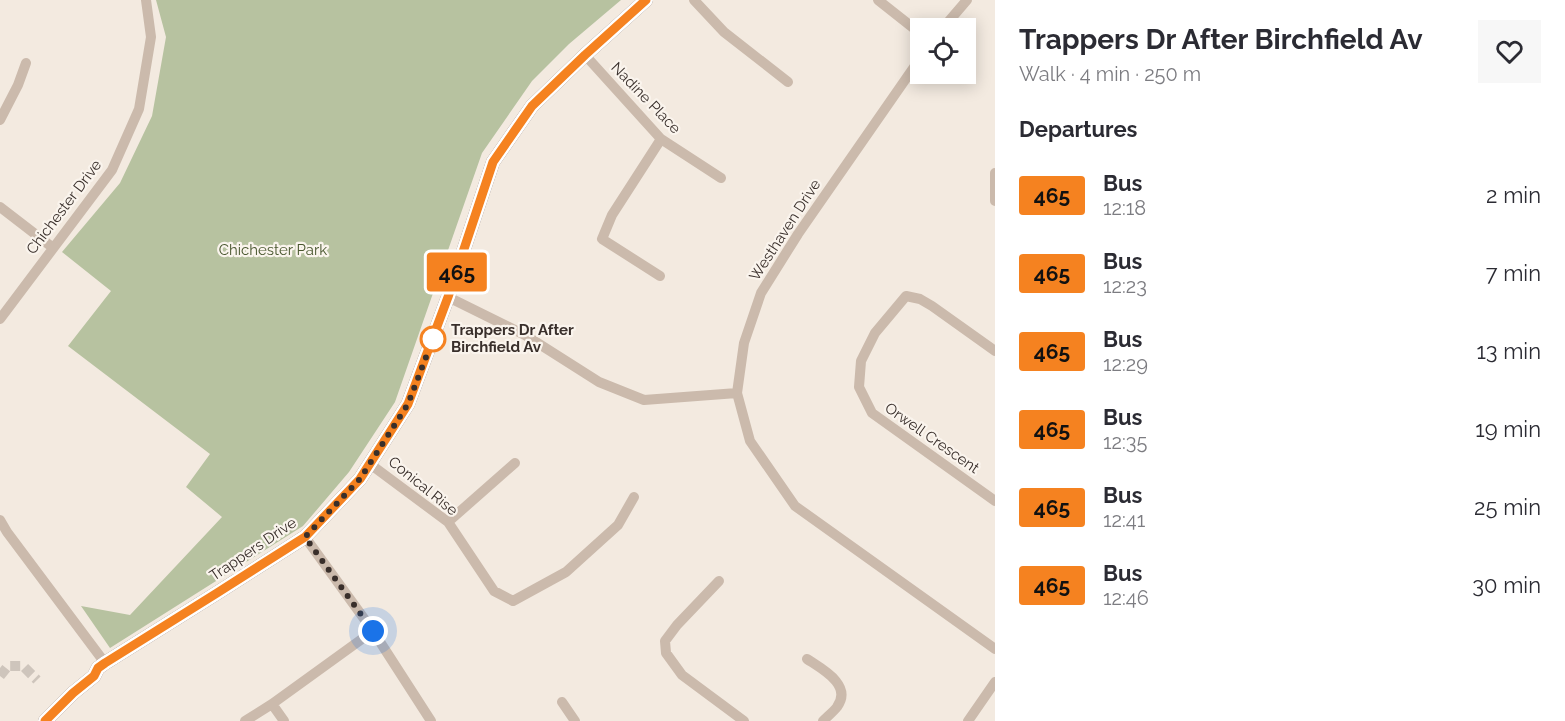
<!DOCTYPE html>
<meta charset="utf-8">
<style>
:root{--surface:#fff;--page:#f7f7f7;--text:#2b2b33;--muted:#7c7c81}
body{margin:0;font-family:Raleway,sans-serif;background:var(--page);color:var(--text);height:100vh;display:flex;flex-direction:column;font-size:22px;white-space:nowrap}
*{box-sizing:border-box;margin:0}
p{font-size:20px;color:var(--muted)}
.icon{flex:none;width:33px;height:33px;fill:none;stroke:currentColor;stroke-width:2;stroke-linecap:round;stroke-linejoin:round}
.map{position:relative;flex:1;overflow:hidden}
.details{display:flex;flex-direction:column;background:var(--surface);width:570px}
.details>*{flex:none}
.badge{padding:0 12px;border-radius:4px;font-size:21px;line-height:39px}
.controls{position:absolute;left:910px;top:18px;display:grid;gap:12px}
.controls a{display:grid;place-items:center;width:66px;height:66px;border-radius:0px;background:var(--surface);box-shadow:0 3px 15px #0003;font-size:30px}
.you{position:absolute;width:30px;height:30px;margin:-15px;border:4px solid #fff;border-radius:50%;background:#1a73e8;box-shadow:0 0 0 9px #1a73e833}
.map>.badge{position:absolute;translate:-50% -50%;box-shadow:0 0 0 3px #fff}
h2{padding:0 24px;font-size:22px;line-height:54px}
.round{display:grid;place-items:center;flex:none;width:63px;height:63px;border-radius:0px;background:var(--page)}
.summary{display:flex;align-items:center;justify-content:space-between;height:102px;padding:0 24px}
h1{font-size:28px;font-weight:700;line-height:45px}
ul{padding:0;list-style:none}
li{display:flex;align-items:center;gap:18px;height:78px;padding:0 24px}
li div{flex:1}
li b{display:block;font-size:22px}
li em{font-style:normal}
li .badge{min-width:66px;font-weight:700;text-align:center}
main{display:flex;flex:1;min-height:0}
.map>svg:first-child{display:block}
.green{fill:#b7c2a0}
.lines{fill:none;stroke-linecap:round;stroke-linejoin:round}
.minor-tunnel{stroke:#cec5bc;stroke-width:10;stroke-dasharray:10 5;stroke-linecap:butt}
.minor{stroke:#cbbaac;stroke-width:10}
.major{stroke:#7b665c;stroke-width:14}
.line-casing{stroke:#fff;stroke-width:14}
.line{stroke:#f58220;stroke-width:9}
.walk{stroke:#392f2b;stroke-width:6;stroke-dasharray:0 10.8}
.stop-dot{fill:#fff;stroke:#f58220;stroke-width:3}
.labels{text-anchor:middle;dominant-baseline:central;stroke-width:4.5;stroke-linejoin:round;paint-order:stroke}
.street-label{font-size:15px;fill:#392f2b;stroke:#faf4ed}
.park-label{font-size:15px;fill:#49572f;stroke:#faf4ed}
.stop-label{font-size:15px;font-weight:bold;fill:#392f2b;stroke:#faf4ed;text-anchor:start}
</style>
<main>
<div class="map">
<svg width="995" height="721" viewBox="0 0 995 721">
<rect width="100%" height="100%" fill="#f3eae0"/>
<path class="green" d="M156,0H621L569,44L532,81L482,153L395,402L349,472L303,526L110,648L81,606L130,615L222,517L186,487L210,454L68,346L111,291L62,252L120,183L152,116L166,37Z"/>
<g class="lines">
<path class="minor-tunnel" d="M0,676L8,666H23L37,680"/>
<path class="minor" d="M694,0L724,32L788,82
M878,0L921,34
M943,28L967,0
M585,55L661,139L721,178
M921,57L798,234L761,293L744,343L737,393L750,441L795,506L995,649
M0,120L18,85L26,63
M995,173V201
M0,207L52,247
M660,276L602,239L612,215L661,139
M448,297L525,335L599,382L644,400L737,393
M0,319L112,170L139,109L151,37L146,0
M995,351L932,306L920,299L906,296L875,333L861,361L859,387L872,413L995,501
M370,464L448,522L494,591L513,601L566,572L618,525L634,497
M0,520L7,532L105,663
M448,522L515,463
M305,537L373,631L431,721
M719,581L677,625L665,641L666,653L682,675L744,721
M807,659C822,669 853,685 837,707C833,712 828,716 823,721
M562,702L575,721
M272,704L284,721
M245,721L272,704L373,631
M968,721L995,682"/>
<path class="major" d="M45,721L73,693L94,676L98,668L105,663L217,593L305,537L360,479L408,404L448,297L493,162L532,106L585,55L646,0"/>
</g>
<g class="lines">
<g class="line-casing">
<path id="line" d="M45,721L73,693L94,676L98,668L105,663L217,593L305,537L360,479L408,404L448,297L493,162L532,106L585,55L646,0"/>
</g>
<use href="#line" class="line"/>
<path class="walk" d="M373,631L305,537L360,479L408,404L433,339"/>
</g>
<circle class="stop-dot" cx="433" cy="339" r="12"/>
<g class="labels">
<g class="street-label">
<text transform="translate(646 98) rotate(46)">Nadine Place</text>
<text transform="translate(64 207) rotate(-53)">Chichester Drive</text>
<text transform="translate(785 230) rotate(-57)">Westhaven Drive</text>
<text transform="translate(932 438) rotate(35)">Orwell Crescent</text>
<text transform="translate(423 486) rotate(39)">Conical Rise</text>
<text transform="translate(253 549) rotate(-34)">Trappers Drive</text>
</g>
<g class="park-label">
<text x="273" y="250">Chichester Park</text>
</g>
<g class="stop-label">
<text x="451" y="330">Trappers Dr After<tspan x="451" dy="17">Birchfield Av</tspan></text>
</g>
</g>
</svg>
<div class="controls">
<a><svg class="icon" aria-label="locate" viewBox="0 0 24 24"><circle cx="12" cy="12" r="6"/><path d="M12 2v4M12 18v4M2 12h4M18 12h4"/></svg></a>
</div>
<div class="you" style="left:373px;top:631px"></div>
<b class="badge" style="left:457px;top:272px;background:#f58220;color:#111">465</b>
</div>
<section class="details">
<div class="summary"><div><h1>Trappers Dr After Birchfield Av</h1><p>Walk · 4 min · 250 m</p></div><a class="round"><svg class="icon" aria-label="heart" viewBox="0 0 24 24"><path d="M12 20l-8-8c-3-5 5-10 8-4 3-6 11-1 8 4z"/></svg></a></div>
<h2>Departures</h2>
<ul>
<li><span class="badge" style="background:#f58220;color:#111">465</span><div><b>Bus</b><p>12:18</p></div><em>2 min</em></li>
<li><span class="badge" style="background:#f58220;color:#111">465</span><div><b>Bus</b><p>12:23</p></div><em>7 min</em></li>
<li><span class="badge" style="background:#f58220;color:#111">465</span><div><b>Bus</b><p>12:29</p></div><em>13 min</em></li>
<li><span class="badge" style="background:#f58220;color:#111">465</span><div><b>Bus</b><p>12:35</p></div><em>19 min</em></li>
<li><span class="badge" style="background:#f58220;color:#111">465</span><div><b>Bus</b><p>12:41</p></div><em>25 min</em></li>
<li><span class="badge" style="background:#f58220;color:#111">465</span><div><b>Bus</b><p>12:46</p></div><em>30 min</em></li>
</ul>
</section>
</main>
